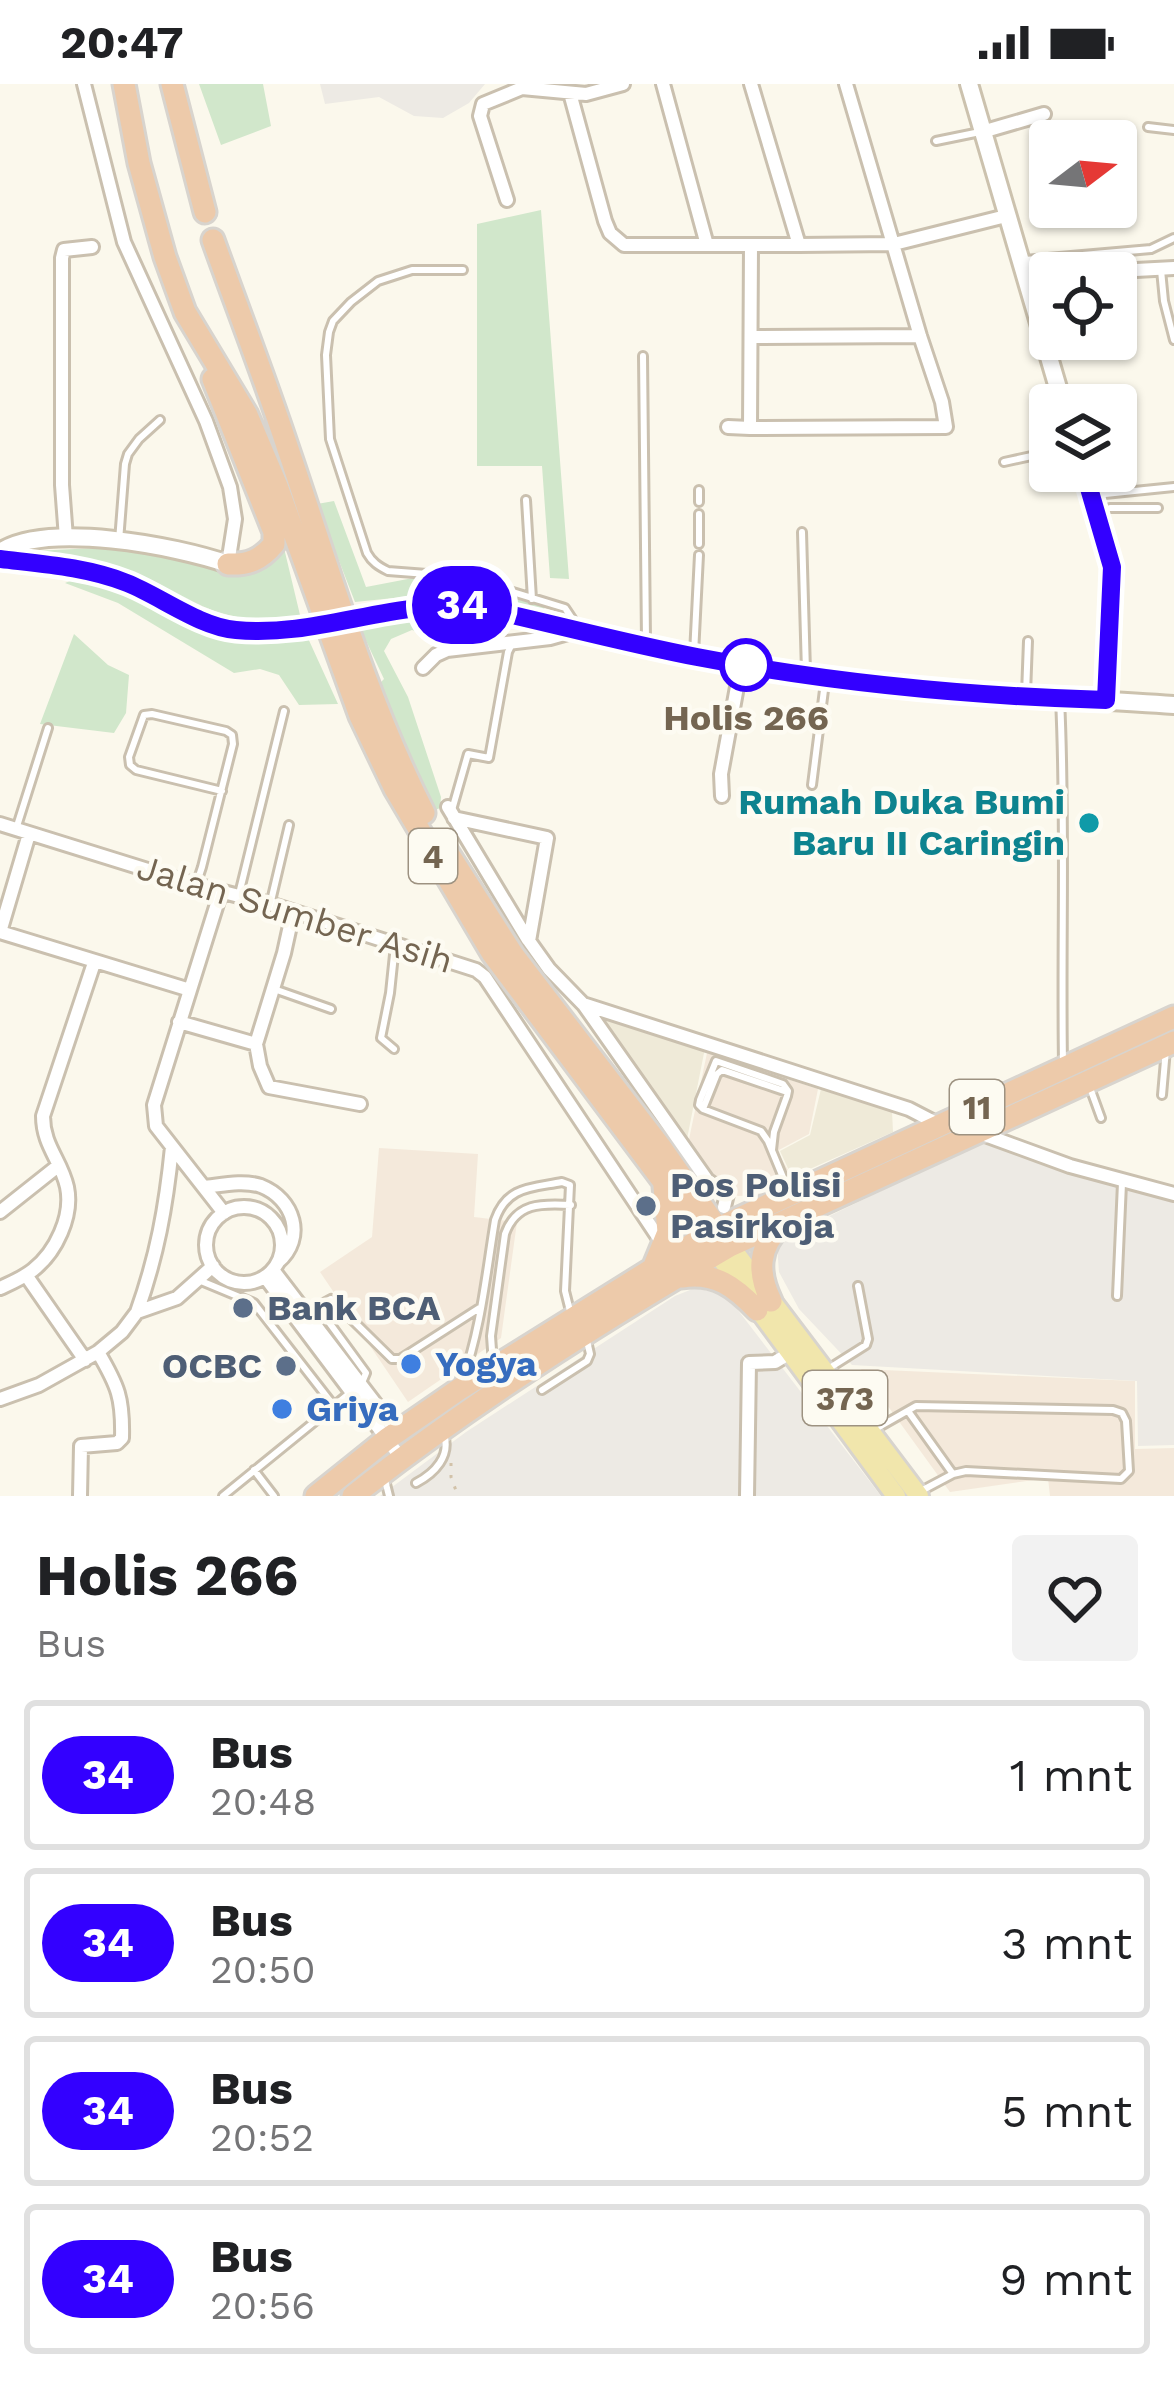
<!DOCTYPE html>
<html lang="id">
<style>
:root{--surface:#fff;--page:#f2f2f2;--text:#202124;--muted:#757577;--line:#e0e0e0}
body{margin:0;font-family:"Work Sans",sans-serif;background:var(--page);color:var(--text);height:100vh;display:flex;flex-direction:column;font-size:45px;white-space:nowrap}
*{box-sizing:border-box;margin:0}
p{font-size:39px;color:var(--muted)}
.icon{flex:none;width:66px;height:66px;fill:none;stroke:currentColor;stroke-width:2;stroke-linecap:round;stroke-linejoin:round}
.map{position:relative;height:1412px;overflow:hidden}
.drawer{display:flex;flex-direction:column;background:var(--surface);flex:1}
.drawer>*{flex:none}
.badge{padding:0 24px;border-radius:39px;font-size:42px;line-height:78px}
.needle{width:78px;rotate:74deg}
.buttons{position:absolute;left:1029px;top:36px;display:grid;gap:24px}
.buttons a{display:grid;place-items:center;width:108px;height:108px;border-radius:12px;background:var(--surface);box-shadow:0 3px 9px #0004;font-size:60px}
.map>.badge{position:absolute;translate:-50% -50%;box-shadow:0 0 0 6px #fff}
.round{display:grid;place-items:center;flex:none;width:126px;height:126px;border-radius:12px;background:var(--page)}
.summary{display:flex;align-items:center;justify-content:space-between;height:204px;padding:0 36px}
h1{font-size:57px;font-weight:700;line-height:90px}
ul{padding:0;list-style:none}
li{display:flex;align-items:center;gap:36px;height:150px;margin:0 24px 18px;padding:0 12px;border:6px solid var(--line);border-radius:12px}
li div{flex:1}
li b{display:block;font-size:45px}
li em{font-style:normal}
li .badge{min-width:132px;font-weight:700;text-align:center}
.status{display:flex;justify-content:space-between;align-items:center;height:84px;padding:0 60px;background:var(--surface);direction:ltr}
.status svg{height:33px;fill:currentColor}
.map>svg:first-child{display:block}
.residential{fill:#efead8}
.commercial{fill:#f4e9db}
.industrial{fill:#edeae4}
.green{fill:#d1e7cb}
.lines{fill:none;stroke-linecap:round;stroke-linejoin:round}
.lane-casing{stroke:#cac0af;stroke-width:12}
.street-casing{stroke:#cac0af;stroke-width:18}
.secondary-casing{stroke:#ccc2ae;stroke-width:22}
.primary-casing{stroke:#d8d4ce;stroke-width:24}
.highway-casing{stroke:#d8d4ce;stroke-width:27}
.path{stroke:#d2c2a9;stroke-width:3;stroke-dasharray:3 9;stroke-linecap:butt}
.lane{stroke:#fff;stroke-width:6}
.street{stroke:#fff;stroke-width:12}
.secondary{stroke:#fff;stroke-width:16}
.primary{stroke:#f1e6ac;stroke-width:18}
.highway{stroke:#edcaaa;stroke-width:21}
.secondary-bridge-casing{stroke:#ccc2ae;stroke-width:22;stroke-linecap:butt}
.secondary-bridge{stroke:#fff;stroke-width:16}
.line-casing{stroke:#fff;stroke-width:27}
.line{stroke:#30f;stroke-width:18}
.stop-dot{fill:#fff;stroke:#30f;stroke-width:6}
.culture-dot{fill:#0f9aa8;stroke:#fdfbf2;stroke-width:4.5}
.service-dot{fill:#5c6f8a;stroke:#fdfbf2;stroke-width:4.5}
.shop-dot{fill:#3f7fe0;stroke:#fdfbf2;stroke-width:4.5}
.labels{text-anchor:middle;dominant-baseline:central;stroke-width:9;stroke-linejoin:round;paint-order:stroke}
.shield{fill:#fdfbf2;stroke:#9d9281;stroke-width:3}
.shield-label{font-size:33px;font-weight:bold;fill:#746551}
.stop-label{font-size:36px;font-weight:bold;fill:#746551;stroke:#fdfbf2}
.culture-label{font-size:36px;font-weight:bold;fill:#0d838f;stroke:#fdfbf2;text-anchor:end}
.street-label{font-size:36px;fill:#746551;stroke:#fdfbf2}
.service-label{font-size:36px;font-weight:bold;fill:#4e5e75;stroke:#fdfbf2;text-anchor:start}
.shop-label{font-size:36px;font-weight:bold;fill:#366cbe;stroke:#fdfbf2;text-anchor:start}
</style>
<div class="status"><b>20:47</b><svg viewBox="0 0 49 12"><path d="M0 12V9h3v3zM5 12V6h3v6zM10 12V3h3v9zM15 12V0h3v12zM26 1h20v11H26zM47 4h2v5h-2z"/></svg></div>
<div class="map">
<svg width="1174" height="1412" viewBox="0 0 1174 1412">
<rect width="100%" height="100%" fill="#fbf8ec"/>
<path class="residential" d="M594,930L705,964L686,1060Z
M821,1005L892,1027L893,1048L792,1093L780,1067L810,1051Z"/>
<path class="commercial" d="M707,969L818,1005L809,1050L777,1067L792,1093L759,1111L738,1112L718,1103L688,1060Z
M379,1064L478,1070L474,1133L517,1138L501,1254L408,1318L320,1188L372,1153Z
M861,1285L1135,1297V1365L1174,1364V1412H1050L1048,1394L950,1408Z"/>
<path class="industrial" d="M320,0H485L469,19L443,34L414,32L379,13L325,20Z
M980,1059L1174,1115V1361L1138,1362L1137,1297L852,1281L799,1225L779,1188L777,1162L782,1155Z
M695,1204L723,1210L734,1221L881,1412H380L466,1348L675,1212Z"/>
<path class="green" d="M199,0H263L271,42L221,61Z
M541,126L569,495L550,494L542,382H477V140Z
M334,417L366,503L413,494L452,496L544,523L545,527L542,529L490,513L452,508L355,518L317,420Z
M118,463L235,488L264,482L284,464L300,531C222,549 183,507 115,484C89,475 59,473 32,467Z
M70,497L107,504L233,558H275L307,552L338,620L299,621L279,591L260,585L234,589L118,519L65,499Z
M450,525V537L444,549L434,554L412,546L391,555L384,567L408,613L441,713L440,724L433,727L377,602L384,595L360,544Z
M74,550L108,581L129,591L126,629L114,649L40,640Z"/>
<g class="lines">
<g class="lane-casing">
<path id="lane" d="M1148,43L1174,46
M936,57L980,48
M1025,176L1151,165L1174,154
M463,186H412L378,197L351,218L333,237L329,248L326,271L330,355L367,469C372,478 378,482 388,487L440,491L480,498L565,524L577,542
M1161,186L1164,217L1174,256
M1116,241L1123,266
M643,272L646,556
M1004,378L1050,368
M1095,411L1174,403
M526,416L532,515
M699,418V406
M1100,427L1110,424H1158
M699,430V460
M802,448L806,588
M119,457L125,380L128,370L139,355L160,336
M694,570L699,471
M1026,610L1028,557
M1060,615C1066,736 1061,857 1063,979
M812,701L825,598
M452,726L468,670L489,674L508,568L512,560
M17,742L48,644
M196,801L202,783L233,660L232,651L226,647L152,630L144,631L129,673L130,681L136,686L222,707
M239,810L284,627
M271,817L289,741
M274,905L331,925
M394,965L381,954L390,909L395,861
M1089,1001L1101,1034
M1162,1011L1166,965
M703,1025L699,1021L700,1016L716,977L783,1000L788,1007L787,1012L774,1048L772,1066
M703,1025L761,1047L768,1057L789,1108
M703,1025L717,990L722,986L787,1008
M201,1197L254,1219L334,1322
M1117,1212L1122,1099
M493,1280L491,1252L505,1150C516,1119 541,1119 571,1121
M828,1285L866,1261L868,1255L858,1202
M462,1297C481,1246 486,1190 495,1136C507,1102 531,1104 562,1098L570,1101L565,1207L571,1231
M361,1301L366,1289L320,1226V1221L331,1215L392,1275H400L481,1223
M542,1306L587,1277L590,1270L587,1257
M908,1327L953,1390
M872,1347L916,1322L1113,1326L1122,1329L1126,1337L1129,1387L1121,1395L966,1387L953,1390L921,1407
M254,1386L274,1412
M384,1392L389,1412
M416,1399C435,1389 451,1372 444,1350
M223,1412L351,1308"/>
</g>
<g class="street-casing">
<path id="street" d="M84,0L124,158L206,337L230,403L235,435L228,480
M663,0L707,161
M751,0L799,161L894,160L1006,132
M570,9L605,137L610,149L624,161H799
M982,48L1044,30
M507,116L480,32L483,20L522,4L586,10L623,0
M751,162L750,344L946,343L942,318L920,252L846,0
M1079,189L1174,184
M1024,192L1050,191
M752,253L920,252
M728,343L750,344
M66,454L62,401V174L64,166L92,163
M423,584L436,571L447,566L550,554L575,547
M722,712L721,690L741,581
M448,723L528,856
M454,734L547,754L529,857L549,885L583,920L909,1025L938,1040
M0,740L196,801L270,820L476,886L485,893L664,1162
M29,750L0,848L190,906
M221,807L154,1021L156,1042L224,1129
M584,921L707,1096L727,1110L724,1123
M179,938L256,960L284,869L293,828
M256,960L260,982L269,1003L360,1020
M977,1048L1070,1082L1174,1110
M204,1103C222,1101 243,1096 261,1102C294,1115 306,1154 278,1178
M206 1161a38 38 0 1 1 76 0a38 38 0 1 1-76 0Z
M0,1128L58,1082
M273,1186L397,1348
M26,1191L85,1276
M265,1193L401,1374
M0,1204C11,1199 23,1194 33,1186C56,1168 73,1132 67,1103C61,1076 43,1062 43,1032L94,879
M137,1228C157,1172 166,1123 172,1063
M0,1315L39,1301L98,1268L122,1248L137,1228L177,1214L213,1182
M80,1412L81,1362L117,1359L122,1354C123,1314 118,1302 98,1268
M747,1412L749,1279L775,1278L790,1269"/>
</g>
<g class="secondary-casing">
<path id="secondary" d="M969,0L1063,321
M1084,387L1111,483L1106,616
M0,468C47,437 176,462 228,480
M0,475L51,481L105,491L137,503L224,545L281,546
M388,528C420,522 449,520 482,524C596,550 709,579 825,594C941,609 1057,613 1174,621"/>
</g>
<g class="primary-casing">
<path id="primary" d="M730,1162L919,1412
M717,1169L896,1412"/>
</g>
<g class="highway-casing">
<path id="highway" d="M124,0L139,79L165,173L185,228L247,331L277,402L360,632L395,705L492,869L717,1169
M172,0L205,128
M213,156C238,226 265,295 288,365C330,488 365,613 424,729
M213,295L274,448V460C261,476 248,481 228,480
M446,766L513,871L662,1065L730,1162
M654,1182L668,1148L664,1102
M682,1193C716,1188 735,1203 757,1226
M771,1217C757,1188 758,1164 781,1141
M316,1412L387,1355L458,1306L718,1144L1174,933
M353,1412C471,1319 600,1238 730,1162L1174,958"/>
</g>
<path class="path" d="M451,1379V1393L458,1412"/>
<use href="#lane" class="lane"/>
<use href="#street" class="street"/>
<use href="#secondary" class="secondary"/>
<use href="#primary" class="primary"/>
<use href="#highway" class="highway"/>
<g class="secondary-bridge-casing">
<path id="secondary-bridge" d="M281,546L388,528"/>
</g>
<use href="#secondary-bridge" class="secondary-bridge"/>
</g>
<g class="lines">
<g class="line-casing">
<path id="line" d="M0,475C42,480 87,483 127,499C160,512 200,543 236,546C320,554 396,513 482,524C554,540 625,559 697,573C832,599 968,612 1106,616L1112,483L1084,387"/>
</g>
<use href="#line" class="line"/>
</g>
<circle class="stop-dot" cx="746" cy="581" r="24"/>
<circle class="culture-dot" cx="1089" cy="739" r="12"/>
<g class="service-dot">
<circle cx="646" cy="1122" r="12"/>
<circle cx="243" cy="1224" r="12"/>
<circle cx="286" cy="1282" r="12"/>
</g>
<g class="shop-dot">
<circle cx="411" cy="1280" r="12"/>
<circle cx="282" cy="1325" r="12"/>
</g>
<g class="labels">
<g class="shield">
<rect x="409" y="745" width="48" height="54" rx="9"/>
<rect x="950" y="996" width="54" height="54" rx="9"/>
<rect x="803" y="1287" width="84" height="54" rx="9"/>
</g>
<g class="shield-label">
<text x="433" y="772">4</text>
<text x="977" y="1023">11</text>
<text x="845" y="1314">373</text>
</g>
<g class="stop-label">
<text x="746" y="634">Holis 266</text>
</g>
<g class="culture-label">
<text x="1065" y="718">Rumah Duka Bumi<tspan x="1065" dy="41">Baru II Caringin</tspan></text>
</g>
<g class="street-label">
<text transform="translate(295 830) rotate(17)">Jalan Sumber Asih</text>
</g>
<g class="service-label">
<text x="670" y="1101">Pos Polisi<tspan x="670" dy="41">Pasirkoja</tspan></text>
<text x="267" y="1224">Bank BCA</text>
<text x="262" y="1282" text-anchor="end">OCBC</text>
</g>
<g class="shop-label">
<text x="435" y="1280">Yogya</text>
<text x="306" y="1325">Griya</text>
</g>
</g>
</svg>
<div class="buttons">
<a><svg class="needle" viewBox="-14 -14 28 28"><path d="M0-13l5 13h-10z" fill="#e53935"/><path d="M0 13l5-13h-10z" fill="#757577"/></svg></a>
<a><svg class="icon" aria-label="locate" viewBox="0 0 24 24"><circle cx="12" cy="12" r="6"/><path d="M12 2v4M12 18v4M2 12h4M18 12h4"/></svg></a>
<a><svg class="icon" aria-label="layers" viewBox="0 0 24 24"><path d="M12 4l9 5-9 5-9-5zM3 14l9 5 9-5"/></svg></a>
</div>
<b class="badge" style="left:462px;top:521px;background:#30f;color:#fff">34</b>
</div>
<section class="drawer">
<div class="summary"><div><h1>Holis 266</h1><p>Bus</p></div><a class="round"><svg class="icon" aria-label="heart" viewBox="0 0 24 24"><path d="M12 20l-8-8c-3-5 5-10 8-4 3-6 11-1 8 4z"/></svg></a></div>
<ul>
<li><span class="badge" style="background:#30f;color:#fff">34</span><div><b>Bus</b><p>20:48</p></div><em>1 mnt</em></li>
<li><span class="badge" style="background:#30f;color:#fff">34</span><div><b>Bus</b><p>20:50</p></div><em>3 mnt</em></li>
<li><span class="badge" style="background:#30f;color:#fff">34</span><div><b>Bus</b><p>20:52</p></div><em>5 mnt</em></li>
<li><span class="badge" style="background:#30f;color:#fff">34</span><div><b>Bus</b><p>20:56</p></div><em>9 mnt</em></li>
</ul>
</section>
